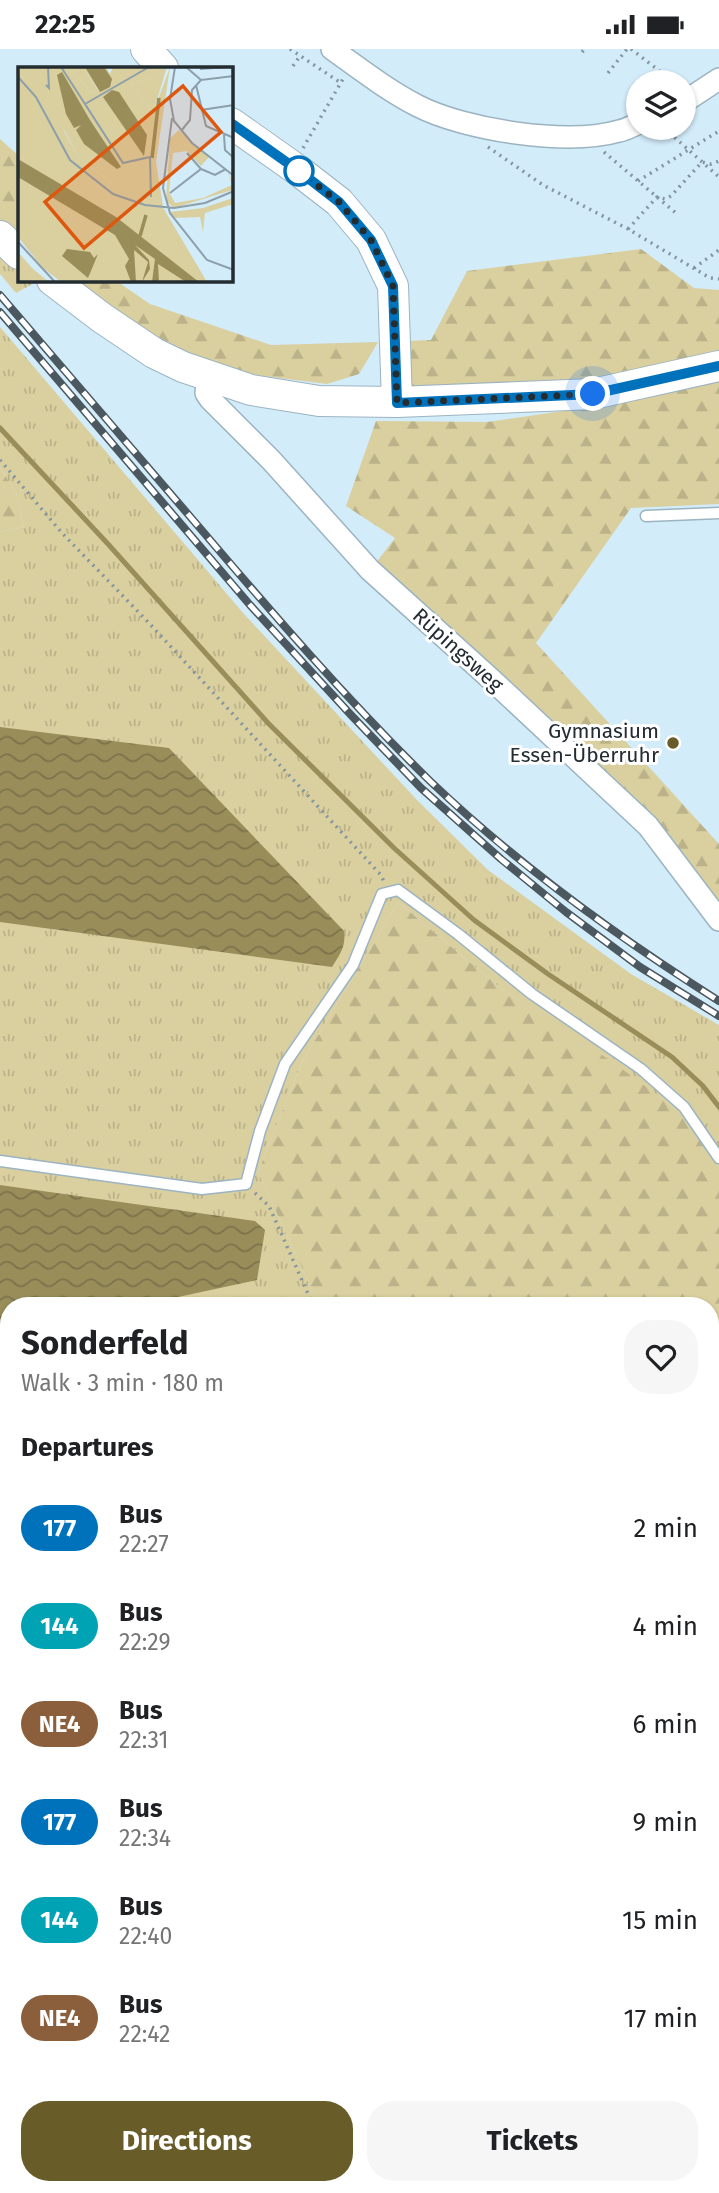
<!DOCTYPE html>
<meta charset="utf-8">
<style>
:root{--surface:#fff;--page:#f6f6f6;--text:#202124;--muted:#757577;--accent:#685d29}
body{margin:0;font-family:"Fira Sans",sans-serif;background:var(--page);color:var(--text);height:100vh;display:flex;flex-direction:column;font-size:26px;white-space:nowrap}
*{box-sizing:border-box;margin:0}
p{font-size:23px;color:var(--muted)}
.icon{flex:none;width:38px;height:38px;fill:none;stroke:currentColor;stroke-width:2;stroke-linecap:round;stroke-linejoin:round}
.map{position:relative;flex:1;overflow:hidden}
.panel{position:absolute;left:0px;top:1248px;width:719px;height:898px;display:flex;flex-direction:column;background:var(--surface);border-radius:28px 28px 0 0;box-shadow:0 2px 5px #0004}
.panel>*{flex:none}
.badge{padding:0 14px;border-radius:23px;font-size:24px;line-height:46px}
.buttons{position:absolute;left:626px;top:21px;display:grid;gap:14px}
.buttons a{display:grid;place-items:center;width:70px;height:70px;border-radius:50%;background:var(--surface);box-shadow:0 2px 5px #0004;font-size:35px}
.you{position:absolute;width:35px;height:35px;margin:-18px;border:5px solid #fff;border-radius:50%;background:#1a73e8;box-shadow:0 0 0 10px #1a73e833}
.map>.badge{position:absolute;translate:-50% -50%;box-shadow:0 0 0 4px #fff}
h2{padding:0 21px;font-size:26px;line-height:63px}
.round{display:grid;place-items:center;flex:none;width:74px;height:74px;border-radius:28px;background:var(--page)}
.summary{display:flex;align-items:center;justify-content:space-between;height:119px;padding:0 21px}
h1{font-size:33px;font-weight:700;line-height:52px}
.action{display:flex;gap:14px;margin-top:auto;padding:14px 21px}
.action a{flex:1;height:80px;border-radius:28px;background:var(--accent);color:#fff;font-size:28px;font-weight:700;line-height:80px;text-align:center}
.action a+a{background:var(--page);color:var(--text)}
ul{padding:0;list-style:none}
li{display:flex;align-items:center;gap:21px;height:98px;padding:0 21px}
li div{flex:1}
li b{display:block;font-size:26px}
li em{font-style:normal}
li .badge{min-width:77px;font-weight:700;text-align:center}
.status{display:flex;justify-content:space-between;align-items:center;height:49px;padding:0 35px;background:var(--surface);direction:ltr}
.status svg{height:19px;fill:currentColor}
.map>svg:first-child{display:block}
.grass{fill:url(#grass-tufts)}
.forest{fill:url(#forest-firs)}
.park{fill:url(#park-crowns)}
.water{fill:url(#water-waves)}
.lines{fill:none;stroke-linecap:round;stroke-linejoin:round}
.stream{stroke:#998d5a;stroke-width:5}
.lane-casing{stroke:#9cb4c1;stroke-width:13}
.street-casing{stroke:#9cb4c1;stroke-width:24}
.secondary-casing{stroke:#9cb4c1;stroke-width:32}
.path{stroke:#83959f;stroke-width:3.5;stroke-dasharray:2 5;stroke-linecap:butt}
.lane{stroke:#fff;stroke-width:10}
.street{stroke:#fff;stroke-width:21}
.secondary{stroke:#fff;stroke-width:30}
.rail-casing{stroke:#4b585f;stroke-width:8}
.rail{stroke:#fff;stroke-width:5;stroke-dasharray:16;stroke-linecap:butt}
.line-casing{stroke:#fff;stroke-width:16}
.line{stroke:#0072bc;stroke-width:10}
.walk{stroke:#232c31;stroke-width:7;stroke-dasharray:0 12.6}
.stop-dot{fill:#fff;stroke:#0072bc;stroke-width:3.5}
.poi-dot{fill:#685d29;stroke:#fff;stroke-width:2.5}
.labels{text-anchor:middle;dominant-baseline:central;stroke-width:6;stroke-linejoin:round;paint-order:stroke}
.street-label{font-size:21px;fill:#232c31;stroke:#fff}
.poi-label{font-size:21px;fill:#232c31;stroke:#fff;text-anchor:end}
.inset-river{fill:none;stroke:#998d5a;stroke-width:3.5}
.inset-road{fill:none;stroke:#8d9faa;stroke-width:2}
.view{fill:#de570e;fill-opacity:0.15;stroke:#de570e;stroke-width:3.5}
.inset-edge{fill:none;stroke:#232c31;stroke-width:3.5}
</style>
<div class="status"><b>22:25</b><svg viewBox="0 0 49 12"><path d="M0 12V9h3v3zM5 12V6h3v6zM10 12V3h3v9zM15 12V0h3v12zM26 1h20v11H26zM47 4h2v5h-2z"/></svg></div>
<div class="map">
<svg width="719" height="2144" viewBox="0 0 719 2144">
<defs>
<pattern id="grass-tufts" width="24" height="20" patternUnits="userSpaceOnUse" patternTransform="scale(1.75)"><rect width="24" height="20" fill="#dacf9f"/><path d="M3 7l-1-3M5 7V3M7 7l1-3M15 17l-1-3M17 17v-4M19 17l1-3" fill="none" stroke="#bbb289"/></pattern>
<pattern id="forest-firs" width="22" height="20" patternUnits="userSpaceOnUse" patternTransform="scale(1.75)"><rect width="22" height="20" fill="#dacf9f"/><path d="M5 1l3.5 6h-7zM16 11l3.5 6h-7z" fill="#bbb289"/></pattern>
<pattern id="park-crowns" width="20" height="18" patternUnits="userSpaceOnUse" patternTransform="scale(1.75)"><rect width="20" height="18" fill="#dacf9f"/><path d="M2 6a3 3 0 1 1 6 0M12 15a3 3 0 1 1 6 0" fill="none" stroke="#bbb289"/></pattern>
<pattern id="water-waves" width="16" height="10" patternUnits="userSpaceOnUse" patternTransform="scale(1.75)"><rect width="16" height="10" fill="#998d5a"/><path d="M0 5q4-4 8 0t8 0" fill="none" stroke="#7c734b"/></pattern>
</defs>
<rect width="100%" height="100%" fill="#d3ecfa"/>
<path class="grass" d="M0,192L19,211V231H40L16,244L0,225Z
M0,278L244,565L417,751L488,821L631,925L719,976V1118L684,1066L610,1012L498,937L398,853L302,1013L258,1123L319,1256H9V1468L0,1470V483L24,478L16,444L0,418Z"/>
<path class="forest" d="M0,90L19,107V196L0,178Z
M641,200L694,239L719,241V311L513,345L412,339L404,292L431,291L467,222Z
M76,231H115L150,255L271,296L378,293L359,325L327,335L217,321L114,263Z
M719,331V455L631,459L536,594L719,795V864L375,515L395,489L346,457L376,372L487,373L611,355Z
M0,418L16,444L24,478L0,483Z
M398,853L498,937L611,1012L684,1066L719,1118V1292L711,1298L710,1256H319L258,1123L302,1013Z
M9,1468V1568L0,1569V1470Z"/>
<path class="park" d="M719,1367V2144H0V1622L9,1621V2137H710V1372Z"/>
<path class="water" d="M0,678L169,699L344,882C346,898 340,905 332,918L0,873Z
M0,1136L255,1172L265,1181L257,1231L141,1256H9V1285L0,1287Z
M719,1599V1825L711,1826L710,1601Z
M9,1840V2065L0,2067V1843Z"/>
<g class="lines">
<path class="stream" d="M0,379L108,495L268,674L394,799L474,871L548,925L672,1008L703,1037L719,1058"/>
<g class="lane-casing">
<path id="lane" d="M646,467L719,464
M0,1112L202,1140L246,1135L260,1082L285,1015L353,916L382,845L398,841L458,885L532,945L641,1020L684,1058L719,1109"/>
</g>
<g class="street-casing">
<path id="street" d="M332,0C360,20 387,41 418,57C465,81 567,97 619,82C626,81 632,77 639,74
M684,53L719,30
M208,328L206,344L210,350L271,411L370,521L492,631L648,777L719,871"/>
</g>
<g class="secondary-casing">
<path id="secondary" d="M146,0L163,19
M231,74L299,122L339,153L371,191L393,237L397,353
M0,187L19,205
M52,231L102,269L154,304L183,318L251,341L319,352L397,353L593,345L719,317
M710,1325L719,1319
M710,1361L719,1355
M0,1586L9,1585
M0,1614L9,1612"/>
</g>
<path class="path" d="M290,0L341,34
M631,0L674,33
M582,3L585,0
M293,17L300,7
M608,24L627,0
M664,79L719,128
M488,98L543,136L628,180L710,229L719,230
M303,99L343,30
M604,103L677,165
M638,132L719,82
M628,180L657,148L665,150L671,147L702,113L711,115L719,112
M694,219L719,201
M0,411L62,484L149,574L380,825L384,832
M255,1144L269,1157L313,1256
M710,1395L719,1390
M0,1642H9
M710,1880L719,1876
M0,2108L9,2106
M22,2137V2144"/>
<use href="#lane" class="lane"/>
<use href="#street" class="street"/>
<use href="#secondary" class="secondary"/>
<g class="rail-casing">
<path id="rail" d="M0,246C66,323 133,401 199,478C273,565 348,652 430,732C518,816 616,887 719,952
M0,263L250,556L351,666L421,739L501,810L566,863L640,918L719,967"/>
</g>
<use href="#rail" class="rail"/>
</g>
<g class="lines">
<g class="line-casing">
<path id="line" d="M231,74L299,122L339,153L371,191L393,237L397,354L593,345L719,317"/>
</g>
<use href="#line" class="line"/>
<path class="walk" d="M299,122L339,153L371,191L393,237L397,354L593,345"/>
</g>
<circle class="stop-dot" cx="299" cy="122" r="14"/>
<circle class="poi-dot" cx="673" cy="694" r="7"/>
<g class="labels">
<g class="street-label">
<text transform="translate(458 601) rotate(42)">Rüpingsweg</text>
</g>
<g class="poi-label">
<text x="659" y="682">Gymnasium<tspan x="659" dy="24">Essen-Überruhr</tspan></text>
</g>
</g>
<g transform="translate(18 18)">
<rect width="215" height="215" fill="#d3ecfa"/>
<path d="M0,0H51L74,26L81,24L65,0H88L92,7L95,0H143L144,7L113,17L135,46L152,0L138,95L145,139L155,165L0,92ZM36,63H46L62,92L96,118L100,115L131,128L78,116Z" fill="#dacf9f" fill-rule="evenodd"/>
<path d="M51,0H65L81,25L74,26ZM143,0H149L135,46L113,17L143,7ZM24,36L32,40L62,92L96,118L106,96L131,91V128H140L144,140L114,133L78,116L47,84ZM161,63L191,90L183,99L169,84L155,86L151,125L157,136L185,131L214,118L210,105L215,116L214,123L156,141L148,134L152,71ZM215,131V137L187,146L185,165L182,150L155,151L152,145L185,141ZM0,185L15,202L31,215H0Z" fill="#dacf9f"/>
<path d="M0,14L55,101L94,131L147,144L189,215H43L24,200L0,170Z" fill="#dacf9f"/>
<path d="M67,0H86L94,12L92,20L82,25ZM44,5L72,53L103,100L99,102L66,77L58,63L63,58L56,61L48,47L39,8ZM94,23L101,25L129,68L126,89L85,30ZM0,92L98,150L181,215H168L140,197L141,215H134L137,192L117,178L131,193L132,202L124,215L130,195L116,183L118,215H113L107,199L111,192L97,168L0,110ZM49,182L72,185L76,191L80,187L70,211L44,189Z" fill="#998d5a"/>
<path class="inset-river" d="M134,91L141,31M122,169L128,148"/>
<path class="inset-road" d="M43,0L67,37M131,0L67,37L105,96L132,90L133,130M157,0L152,32L156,54L174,76L216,109M168,0L183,13L216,9M182,2L210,0M0,10L18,30L52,93L95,127L127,138L156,141L187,136L216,124M28,18L31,21L30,0M178,18L188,59L216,71M183,43L216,38M154,51L145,121L152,146L189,193L216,203M163,64L172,53L174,23L183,13M206,68L207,83L216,91M169,86L183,102M152,126L183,102L197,108L208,102M0,175L37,215"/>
<path class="view" d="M165,19L203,65L66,181L27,135Z"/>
<rect width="215" height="215" class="inset-edge"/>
</g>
</svg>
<div class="buttons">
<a><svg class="icon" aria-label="layers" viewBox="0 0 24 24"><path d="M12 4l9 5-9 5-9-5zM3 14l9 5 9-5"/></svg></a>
</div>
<div class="you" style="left:593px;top:345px"></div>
<section class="panel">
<div class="summary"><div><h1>Sonderfeld</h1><p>Walk · 3 min · 180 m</p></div><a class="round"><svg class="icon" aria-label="heart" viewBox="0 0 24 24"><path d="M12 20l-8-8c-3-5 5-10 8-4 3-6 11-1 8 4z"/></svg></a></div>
<h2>Departures</h2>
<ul>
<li><span class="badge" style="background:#0072bc;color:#fff">177</span><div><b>Bus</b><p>22:27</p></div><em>2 min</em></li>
<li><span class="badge" style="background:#00a3b4;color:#fff">144</span><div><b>Bus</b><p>22:29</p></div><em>4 min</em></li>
<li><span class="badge" style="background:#8b5e3c;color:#fff">NE4</span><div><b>Bus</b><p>22:31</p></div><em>6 min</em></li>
<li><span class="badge" style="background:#0072bc;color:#fff">177</span><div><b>Bus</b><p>22:34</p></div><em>9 min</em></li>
<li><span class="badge" style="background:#00a3b4;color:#fff">144</span><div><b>Bus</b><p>22:40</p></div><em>15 min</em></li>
<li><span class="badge" style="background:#8b5e3c;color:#fff">NE4</span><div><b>Bus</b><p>22:42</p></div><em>17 min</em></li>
</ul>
<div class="action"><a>Directions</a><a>Tickets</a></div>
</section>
</div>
